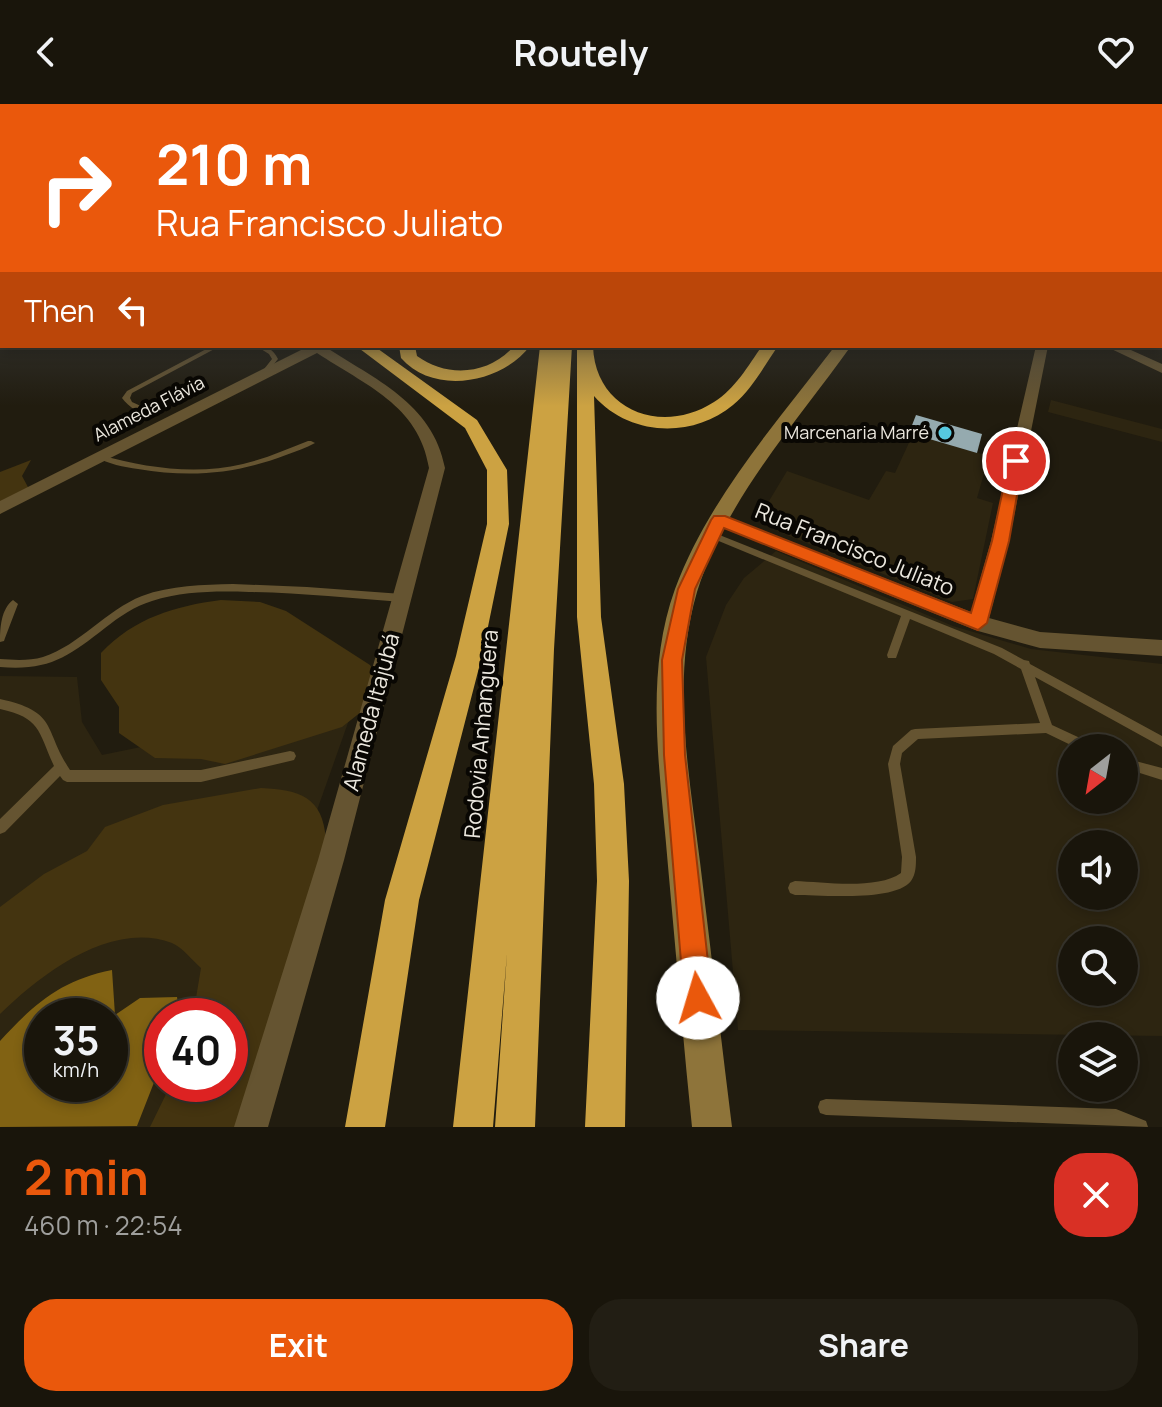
<!DOCTYPE html>
<html lang="en">
<head>
<meta charset="utf-8">
<style>
  body { margin:0; font-family:Manrope,sans-serif; background:#221e14; color:#f1f3f6; height:100vh; display:flex; flex-direction:column; font-size:30px; white-space:nowrap }
  * { box-sizing:border-box; margin:0 }
  p { font-size:26px; color:#9f9f9d }
  .icon { flex:none; width:44px; height:44px; fill:none; stroke:currentColor; stroke-width:2; stroke-linecap:round; stroke-linejoin:round }
  .map { position:relative; height:1023px; overflow:hidden }
  .sheet { display:flex; flex-direction:column; background:#19150b; flex:1 }
  .sheet>* { flex:none }
  .top-card { position:absolute; left:0px; top:0px; width:1162px; height:244px; box-shadow:0 4px 12px #0003,0 0 0 2px #37342c; background:#ea580c; color:#fff; overflow:hidden }
  .needle { width:52px; rotate:211deg }
  .controls { position:absolute; left:1058px; top:630px; display:grid; gap:16px }
  .controls a { display:grid; place-items:center; width:80px; height:80px; border-radius:50%; background:#19150b; box-shadow:0 4px 12px #0003,0 0 0 2px #37342c; font-size:40px }
  .speed { position:absolute; left:24px; top:894px; display:flex; gap:16px; font-size:40px; font-weight:700; text-align:center }
  .speed>* { display:grid; place-content:center; width:104px; height:104px; border-radius:50%; background:#19150b; box-shadow:0 4px 12px #0003,0 0 0 2px #37342c; line-height:1 }
  .speed small { font-size:20px; font-weight:400 }
  .speed .limit { border:12px solid #d22; background:#fff; color:#111 }
  .pin { position:absolute; display:grid; place-items:center; width:68px; height:68px; color:#fff; margin:-34px; border:4px solid #fff; border-radius:50%; box-shadow:0 2px 8px #0007 }
  .me { position:absolute; width:88px; margin:-44px; rotate:354deg; stroke-linejoin:round; filter:drop-shadow(0 0 6px #0008) }
  .turn { display:flex; align-items:center; gap:28px; height:168px; padding:0 24px; font-size:36px }
  .turn .icon { width:104px; height:104px; stroke-width:2.5 }
  .turn b { display:block; font-size:56px; line-height:68px }
  .then { display:flex; align-items:center; height:76px; padding:0 24px; background:#0003; gap:16px; font-size:30px }
  .round { display:grid; place-items:center; flex:none; width:84px; height:84px; border-radius:32px; background:#221e14 }
  .headline { display:flex; align-items:center; justify-content:space-between; height:136px; padding:0 24px }
  h1 { font-size:48px; font-weight:700; line-height:60px; color:#ea580c }
  .primary-button { display:flex; gap:16px; margin-top:auto; padding:16px 24px }
  .primary-button a { flex:1; height:92px; border-radius:32px; background:#ea580c; color:#fff; font-size:32px; font-weight:700; line-height:92px; text-align:center }
  .primary-button a+a { background:#221e14; color:#f1f3f6 }
  header { display:flex; justify-content:space-between; align-items:center; height:104px; padding:0 24px; background:#19150b; font-size:36px; font-weight:700 }
  .map>svg:first-child { display:block }
  .built { fill:#2d2511; fill-rule:evenodd }
  .green { fill:#443410 }
  .water { fill:#816213; fill-rule:evenodd }
  .building { fill:#95aaaf }
  .lines { fill:none; stroke-linecap:round; stroke-linejoin:round }
  .lane { fill:#655431; fill-rule:evenodd }
  .street { fill:#655431; fill-rule:evenodd }
  .secondary { fill:#8e743a; fill-rule:evenodd }
  .primary { fill:#ae8c3e; fill-rule:evenodd }
  .highway { fill:#cca242; fill-rule:evenodd }
  .route { fill:#ea580c; stroke:#983908; stroke-width:2 }
  .poi-dot { fill:#56c9e0; stroke:#090703; stroke-width:3 }
  .labels { text-anchor:middle; stroke-width:8; stroke-linejoin:round; paint-order:stroke }
  .far-street-label { font-size:18px; fill:#ece8df; stroke:#090703 }
  .far-poi-label { font-size:18px; fill:#ece8df; stroke:#090703; text-anchor:end }
  .street-label { font-size:22px; fill:#ece8df; stroke:#090703 }
</style>
</head>
<body>
<header><svg class="icon" aria-label="back" viewBox="0 0 24 24"><path d="M15 5l-7 7 7 7"/></svg>Routely<svg class="icon" aria-label="heart" viewBox="0 0 24 24"><path d="M12 20l-8-8c-3-5 5-10 8-4 3-6 11-1 8 4z"/></svg></header>
<div class="map">
<svg width="1162" height="1023" viewBox="0 0 1162 1023">
  <rect width="100%" height="100%" fill="#211c0f"/>
  <path class="built" d="M1051,296L1162,325V338L1048,308Z
    M913,330L989,352L977,394L993,399L973,495L952,498L777,427L766,411V402L787,367L869,396L886,367L895,369Z
    M776,447L953,522L1031,545L1162,560V932L738,926L706,553L726,501L744,474ZM1072,644H1124V696H1072ZM1072,740H1124V792H1072ZM1072,836H1124V888H1072Z
    M0,572L77,573L82,618L102,651L355,599L230,952V912H162V980H220L205,1023H0ZM42,912H110V980H42Z"/>
  <path class="green" d="M31,356L22,372L29,385L0,410V368Z
    M221,496L260,498L286,507L370,561L376,571L361,608L342,623L225,660L201,655L155,654L119,629V603L101,576V549C134,514 175,502 221,496Z
    M261,684C299,686 323,692 326,736L243,1023H150L171,980H230V912H193L201,864C192,856 182,843 172,839C111,816 41,870 0,910V803L44,770L87,747L105,723L163,701Z"/>
  <path class="water" d="M112,866L115,911L140,894L177,893L180,912H162V958L137,1022L0,1023V937C34,900 61,876 112,866ZM42,912H110V980H42Z"/>
  <path class="building" d="M916,311L982,330L977,349L909,329Z"/>
  <g class="lines">
    <path class="lane" d="M212,242H220L132,289L130,294L132,298L154,308V312C143,312 128,303 122,294L127,287Z
      M256,242C267,242 273,245 278,255L266,270L261,269L272,255L269,250Z
      M308,337H311L315,339C306,344 296,347 286,351C236,370 191,374 138,365C124,363 108,360 96,353L100,351C146,364 196,371 243,360C265,355 287,345 308,337Z
      M712,428L1002,544L1024,556L1029,557L1030,560L1162,632V643L1035,573L1052,621L1093,640L1095,644H1077L1046,629L918,635L902,649L900,660L916,753C916,761 916,770 911,777C895,798 820,791 795,791L790,789L788,784L790,779L795,777C824,778 877,786 901,769L902,753L888,660L893,642L911,626L915,625L1040,619L1021,565L994,550L910,515L896,554H888L887,551L901,512L709,433L708,431Z
      M233,480L307,483L402,490L407,494L402,498C351,494 300,489 249,488C217,487 184,487 152,497C135,502 119,513 105,524C68,553 49,567 0,563V555C14,556 29,557 43,553C80,541 106,506 142,492C171,481 203,481 233,480Z
      M13,496L18,500L5,534L4,537L0,538C0,524 1,505 13,496Z
      M0,595C59,608 43,625 70,666H201L290,647L294,648L296,652L294,656L290,657L201,678H67L63,676L60,672L5,728L0,730V715L54,662C38,627 41,614 0,605Z
      M1124,654L1162,664V676L1124,664Z
      M826,995L1116,1005L1146,1017L1148,1023L826,1011L820,1009L818,1003L820,997Z"/>
    <path class="street" d="M0,190H2V196H0Z
      M309,242H324C374,275 433,299 445,364L344,756L268,1023H234L318,756L429,364C419,301 365,281 317,249L0,410V397Z
      M1036,242H1048L1009,437L989,514L1040,528L1162,536V552L1040,544L978,527L713,420L710,416L719,410L725,412L971,508L991,437Z
      M1105,242H1122L1162,260V269Z"/>
    <path class="secondary" d="M835,242H851C796,319 726,395 697,488C671,575 689,670 700,758C711,847 721,935 732,1023H692C683,936 676,849 668,762C661,672 643,573 675,485C709,394 777,318 835,242Z"/>
    <path class="primary" d="M2,170V178L0,179V171Z"/>
    <path class="highway" d="M356,242H374L477,316L507,366L509,420L482,552L419,796L385,1023H345L385,796L456,552L487,420V366L465,324Z
      M399,242H415L417,252C447,274 489,271 514,242H530C502,279 434,292 401,254Z
      M540,242H556L552,292L556,242H572L554,545L535,1023H495L507,849L493,1023H453Z
      M577,242H593C595,306 661,332 714,298C735,285 748,262 762,242H778C764,262 752,285 733,301C692,335 629,332 594,292L601,513L624,680L629,777L625,1023H585L597,777L594,680L577,513Z"/>
  </g>
  <linearGradient id="sky" x2="0" y2="1"><stop stop-color="#120f08"/><stop offset="0.53" stop-color="#3d4042"/><stop offset="1" stop-color="#3d4042" stop-opacity="0"/></linearGradient>
  <rect width="1162" height="302" fill="url(#sky)"/>
  <path class="route" d="M1016,352L1023,357L1009,437L987,519L978,526L724,424L695,485L682,556L685,651L712,894L708,904L698,908L688,904L684,894L664,651L662,556L678,485L711,416L714,412H725L971,509L992,437L1009,357Z"/>
  <circle class="poi-dot" cx="945" cy="329" r="8"/>
  <g class="labels">
    <g class="far-street-label">
      <text transform="translate(149 305) rotate(-27)" y="6">Alameda Flávia</text>
    </g>
    <g class="far-poi-label">
      <text x="929" y="335">Marcenaria Marré</text>
    </g>
    <g class="street-label">
      <text transform="translate(855 445) rotate(22)" y="8">Rua Francisco Juliato</text>
      <text transform="translate(371 608) rotate(-75)" y="8">Alameda Itajubá</text>
      <text transform="translate(481 630) rotate(-85)" y="8">Rodovia Anhanguera</text>
    </g>
  </g>
</svg>
<div class="controls">
<a><svg class="needle" viewBox="-14 -14 28 28"><path d="M0-13l5 13h-10z" fill="#e53935"/><path d="M0 13l5-13h-10z" fill="#9f9f9d"/></svg></a>
<a><svg class="icon" aria-label="sound" viewBox="0 0 24 24"><path d="M4 9h4l5-4v14l-5-4H4zM17 9q2 3 0 6"/></svg></a>
<a><svg class="icon" aria-label="search" viewBox="0 0 24 24"><circle cx="10" cy="10" r="6"/><path d="M15 15l6 6"/></svg></a>
<a><svg class="icon" aria-label="layers" viewBox="0 0 24 24"><path d="M12 4l9 5-9 5-9-5zM3 14l9 5 9-5"/></svg></a>
</div>
<div class="speed"><div>35<small>km/h</small></div><div class="limit">40</div></div>
<div class="pin" style="left:1016px;top:357px;background:#d93025"><svg class="icon" aria-label="arrive" viewBox="0 0 24 24"><path d="M6 21V4h12l-3 4 3 4H6"/></svg></div>
<svg class="me" style="left:698px;top:894px" viewBox="-20 -20 40 40"><circle r="19" fill="#fff"/><path d="M0-13L10 11 0 6-10 11z" fill="#ea580c"/></svg>
<div class="top-card">
<div class="turn"><svg class="icon" aria-label="right" viewBox="0 0 24 24"><path d="M7 20v-9h11M14 6l5 5-5 5"/></svg><div><b>210 m</b>Rua Francisco Juliato</div></div>
<div class="then">Then<svg class="icon" aria-label="left" viewBox="0 0 24 24"><path d="M17 20v-9H6M10 6l-5 5 5 5"/></svg></div>
</div>
</div>
<section class="sheet">
<div class="headline"><div><h1>2 min</h1><p>460 m · 22:54</p></div><a class="round" style="background:#d93025;color:#fff"><svg class="icon" aria-label="close" viewBox="0 0 24 24"><path d="M6 6l12 12M18 6L6 18"/></svg></a></div>
<div class="primary-button"><a>Exit</a><a>Share</a></div>
</section>
</body>
</html>
